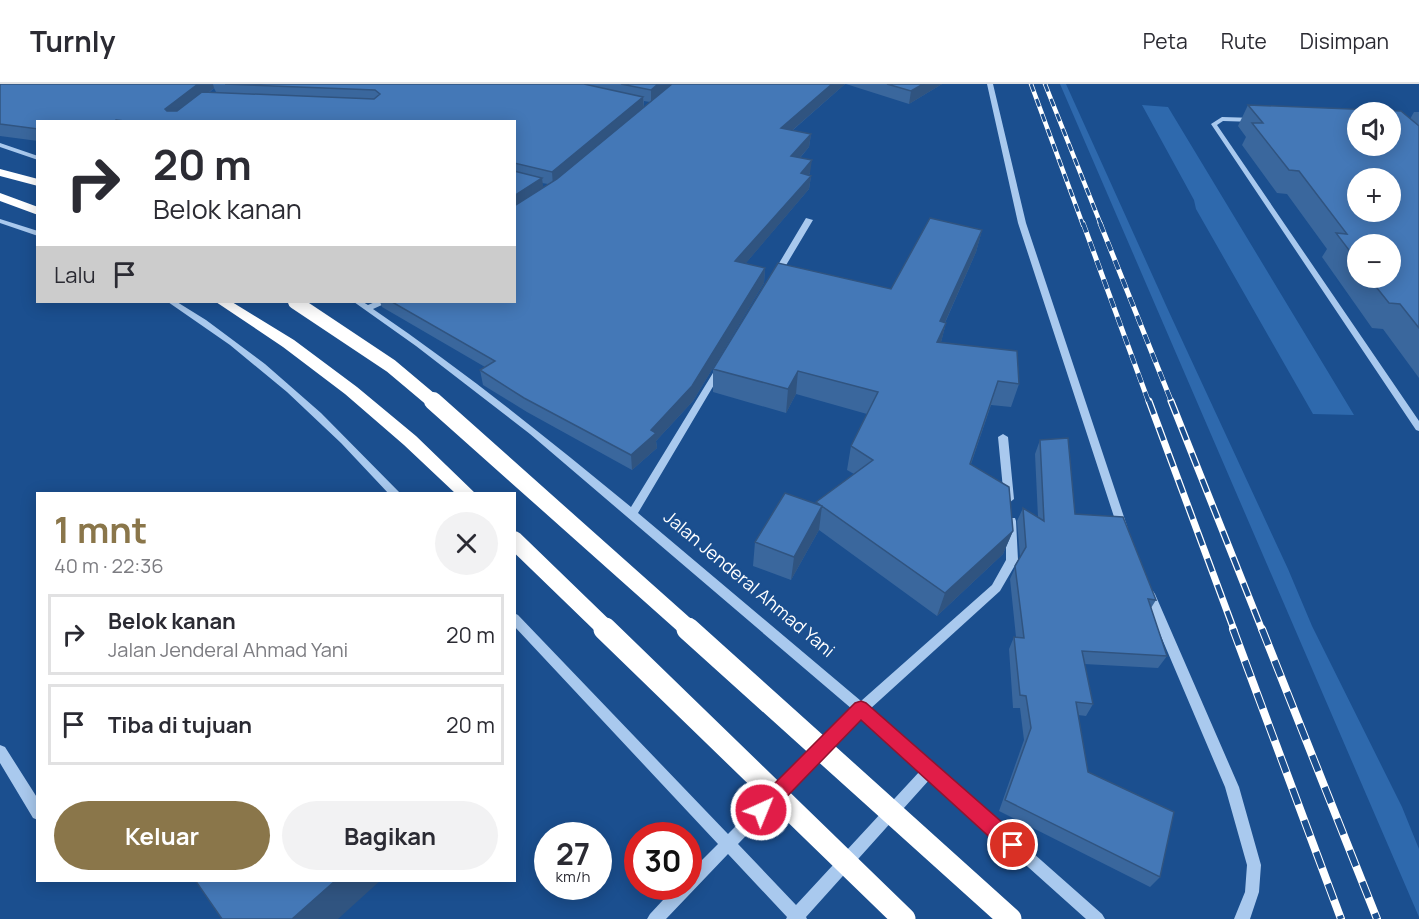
<!DOCTYPE html>
<html lang="id">
<head>
<meta charset="utf-8">
<style>
  body { margin:0; font-family:Manrope,sans-serif; background:#f2f2f3; color:#2b2b33; height:100vh; display:flex; flex-direction:column; font-size:22px; white-space:nowrap }
  * { box-sizing:border-box; margin:0 }
  p { font-size:20px; color:#7c7c81 }
  .icon { flex:none; width:33px; height:33px; fill:none; stroke:currentColor; stroke-width:2; stroke-linecap:round; stroke-linejoin:round }
  .map { position:relative; flex:1; overflow:hidden }
  .panel { position:absolute; left:36px; top:408px; width:480px; height:390px; display:flex; flex-direction:column; background:#fff; border-radius:0px; box-shadow:0 3px 15px #0003 }
  .panel>* { flex:none }
  .top-card { position:absolute; left:36px; top:36px; width:480px; height:183px; border-radius:0px; box-shadow:0 3px 15px #0003; background:#fff; color:#2b2b33; overflow:hidden }
  .buttons { position:absolute; left:1347px; top:18px; display:grid; gap:12px }
  .buttons a { display:grid; place-items:center; width:54px; height:54px; border-radius:50%; background:#fff; box-shadow:0 3px 15px #0003; font-size:30px }
  .speed { position:absolute; left:534px; top:738px; display:flex; gap:12px; font-size:30px; font-weight:700; text-align:center }
  .speed>* { display:grid; place-content:center; width:78px; height:78px; border-radius:50%; background:#fff; box-shadow:0 3px 15px #0003; line-height:1 }
  .speed small { font-size:15px; font-weight:400 }
  .speed .limit { border:9px solid #d22; background:#fff; color:#111 }
  .pin { position:absolute; display:grid; place-items:center; width:51px; height:51px; color:#fff; margin:-26px; border:3px solid #fff; border-radius:50%; box-shadow:0 2px 6px #0007 }
  .me { position:absolute; width:66px; margin:-33px; rotate:44deg; stroke-linejoin:round; filter:drop-shadow(0 0 4px #0008) }
  .turn { display:flex; align-items:center; gap:21px; height:126px; padding:0 18px; font-size:27px }
  .turn .icon { width:78px; height:78px; stroke-width:2.5 }
  .turn b { display:block; font-size:42px; line-height:51px }
  .then { display:flex; align-items:center; height:57px; padding:0 18px; background:#0003; gap:12px; font-size:22px }
  .round { display:grid; place-items:center; flex:none; width:63px; height:63px; border-radius:32px; background:#f2f2f3 }
  .headline { display:flex; align-items:center; justify-content:space-between; height:102px; padding:0 18px }
  h1 { font-size:36px; font-weight:700; line-height:45px; color:#8a764a }
  .button { display:flex; gap:12px; margin-top:auto; padding:12px 18px }
  .button a { flex:1; height:69px; border-radius:36px; background:#8a764a; color:#fff; font-size:24px; font-weight:700; line-height:69px; text-align:center }
  .button a+a { background:#f2f2f3; color:#2b2b33 }
  ul { padding:0; list-style:none }
  li { display:flex; align-items:center; gap:18px; height:81px; margin:0 12px 9px; padding:0 6px; border:3px solid #e1e1e2; border-radius:0px }
  li div { flex:1 }
  li b { display:block; font-size:22px }
  li em { font-style:normal }
  header { display:flex; align-items:center; gap:36px; box-sizing:border-box; height:84px; padding:0 30px; background:#fff; border-bottom:2px solid #e1e1e2 }
  header strong { font-size:28px }
  nav { display:flex; gap:33px; margin-inline-start:auto; font-size:21px }
  .map>svg:first-child { display:block }
  .green { fill:#2e69ad }
  .lines { fill:none; stroke-linecap:round; stroke-linejoin:round }
  .minor { fill:#a9c9ee; fill-rule:evenodd }
  .highway { fill:#fff; fill-rule:evenodd }
  .rail-far3-casing { stroke:#fff; stroke-width:4.5 }
  .rail-far2-casing { stroke:#fff; stroke-width:5 }
  .rail-far1-casing { stroke:#fff; stroke-width:7 }
  .rail-casing { stroke:#fff; stroke-width:8 }
  .rail-far3 { stroke:#1b4f8f; stroke-width:3; stroke-dasharray:8; stroke-linecap:butt }
  .rail-far2 { stroke:#1b4f8f; stroke-width:4; stroke-dasharray:10; stroke-linecap:butt }
  .rail-far1 { stroke:#1b4f8f; stroke-width:4.5; stroke-dasharray:14; stroke-linecap:butt }
  .rail { stroke:#1b4f8f; stroke-width:6; stroke-dasharray:17; stroke-linecap:butt }
  .highway-bridge-far2 { stroke:#fff; stroke-width:14 }
  .highway-bridge-far1 { stroke:#fff; stroke-width:18 }
  .highway-bridge { stroke:#fff; stroke-width:23 }
  .wall { fill:#3a679d; fill-rule:evenodd }
  .shaded-wall { fill:#305480 }
  .building { fill:#4478b7; stroke:#305480; stroke-width:1.5; fill-rule:evenodd }
  .route { fill:#e11d48; stroke:#92132f; stroke-width:1.5 }
  .labels { text-anchor:middle; stroke-width:4.5; stroke-linejoin:round; paint-order:stroke }
  .street-label { font-size:18px; fill:#fff; stroke:#1b4f8f }
</style>
</head>
<body>
<header>
<strong>Turnly</strong>
<nav><a>Peta</a><a>Rute</a><a>Disimpan</a></nav>
</header>
<div class="map">
<svg width="1419" height="835" viewBox="0 0 1419 835">
  <rect width="100%" height="100%" fill="#1b4f8f"/>
  <path class="green" d="M1060,0H1066L1169,228L1288,485L1312,542L1402,723L1419,765V833Z
    M1142,21L1168,23L1354,331L1313,330L1196,125L1194,116Z"/>
  <g class="lines">
    <path class="minor" d="M987,0H993L1026,139L1128,445L1127,448H1119L1118,445L1018,139Z
      M1222,33L1255,34L1258,36L1255,38L1223,37L1217,41L1419,337V347L1416,346L1211,40Z
      M0,59L38,72V76L0,63Z
      M806,134L813,136L779,193H773L772,191Z
      M0,135L38,147V152L0,139Z
      M168,218H177L206,236L265,280L321,329L401,410H389L341,359L287,308L230,261Z
      M354,218H363L368,221L375,218H385L384,220L373,225C463,286 547,354 631,423L716,284L720,281L723,282L724,284L638,429L861,617L992,501L1006,476V437L1007,434H1015L1016,437L1018,476L1000,507L870,625L1102,830L1105,835H1086L930,695L806,833L807,835H786L787,833L728,770L666,835H647L650,830L676,802H688V790L718,760L514,542V529L518,531L728,750L852,625L530,350L416,262ZM861,633L920,687L796,821L738,760Z
      M1003,350L1008,353L1014,415L1009,419L1004,415L998,353Z
      M1149,505L1153,507L1155,510L1239,703L1261,781L1259,808L1250,835H1234L1245,808L1247,781L1225,703L1143,510L1145,507Z
      M0,661L5,663L38,715V736L33,734L0,679Z"/>
    <path class="highway" d="M0,85L38,95V102L0,92Z
      M0,109L38,123V131L0,117Z
      M216,218H232L294,256L357,303L416,352L476,410H456L404,361L345,310L283,263Z"/>
    <g class="rail-far3-casing">
      <path id="rail-far3" d="M1031,0L1083,141
        M1045,0L1101,141"/>
    </g>
    <g class="rail-far2-casing">
      <path id="rail-far2" d="M1083,139L1149,319
        M1100,139L1172,319"/>
    </g>
    <g class="rail-far1-casing">
      <path id="rail-far1" d="M1149,317L1234,546
        M1171,317L1262,546"/>
    </g>
    <g class="rail-casing">
      <path id="rail" d="M1233,545L1341,835
        M1262,545L1377,835"/>
    </g>
    <use href="#rail-far3" class="rail-far3"/>
    <use href="#rail-far2" class="rail-far2"/>
    <use href="#rail-far1" class="rail-far1"/>
    <use href="#rail" class="rail"/>
    <path class="highway-bridge-far2" d="M295,218L391,282L435,319"/>
    <path class="highway-bridge-far1" d="M433,317L690,546
      M514,456L607,546"/>
    <path class="highway-bridge" d="M605,545L904,835
      M688,545L1010,835"/>
  </g>
  <path class="wall" d="M0,0H845L793,46L811,50L809,63L800,74L810,89L809,91L811,92L809,105L745,180L765,184L764,199L693,317L656,357L657,364L632,386L527,328L483,301L480,286L485,283L382,223L380,218H514V38H38V57L0,52ZM214,4L216,8H210ZM644,17L650,18L644,23ZM542,99L548,100L543,104Z
    M846,0H942L909,20Z
    M1248,21L1410,35L1414,28H1419V294L1383,245L1372,244L1322,173L1327,165L1287,110L1277,109L1242,61L1246,53L1238,42ZM1358,160L1390,194H1358Z
    M982,146L976,168L945,239H946L941,258L1019,300L1011,323L991,321L971,380L1013,447L1003,470L937,532L819,446L791,496L753,482L755,458L816,420V418L854,390L847,386L851,362L867,330L796,310L786,329L713,308V285L891,205Z
    M1040,356L1075,430L1156,516L1151,524L1167,572L1158,584L1084,580L1093,620L1086,632L1078,631L1088,688L1160,793L1150,803L999,727L1024,656L1020,624H1013L1009,565L1014,553H1016L1010,495L1020,473L1017,437L1023,424L1038,433L1035,370Z"/>
  <path class="shaded-wall" d="M198,0H213L214,4L171,38L165,25Z
    M658,0H674L651,19V6Z
    M832,0H845L780,57L781,44Z
    M923,0H942L909,20L911,7Z
    M643,13L644,25L553,102L552,88Z
    M811,50L809,63L790,85L791,72Z
    M812,76L810,89L799,103L801,89Z
    M811,92L809,105L735,192V177Z
    M542,94L544,108L514,127V112Z
    M982,146L976,168L935,261L940,237Z
    M765,184L764,199L693,317L656,357L657,364L632,386L631,371Z
    M946,239L940,262L937,258Z
    M798,287L796,310L786,329L788,305Z
    M822,422L819,446L791,496L794,473Z
    M1013,447L1003,470L937,532L945,509Z
    M336,796H381L338,835H292Z"/>
  <path class="building" d="M0,0H198L165,25L167,27H177L202,8L374,15L380,10L375,6L225,0H584L643,13L552,88L514,79V38H134L116,36L114,38H38V45L0,40Z
    M621,0H658L651,6Z
    M672,0H832L781,44L811,50L791,72L812,76L801,89L811,92L735,177L765,184L692,302L651,346L656,349L631,371L524,314L480,286L495,277L392,218H514V122L557,95Z
    M887,0H923L911,7Z
    M1248,21L1401,27L1419,42V244L1400,220L1389,219L1369,194H1390V160H1358V178L1336,149L1347,150L1299,87L1289,86L1252,39H1263ZM1358,28H1390V62H1358ZM1358,94H1390V128H1358Z
    M514,87L542,94L514,112Z
    M930,134L982,146L940,237L946,239L937,258L1017,267L1019,300L998,297L970,380L1009,403L1013,447L945,509L816,418L873,376L851,362L878,308L798,287L788,305L713,285L778,179L891,205Z
    M1068,354L1075,430L1123,433L1156,516L1148,515L1167,572L1082,567L1093,620L1076,618L1088,688L1174,728L1160,793L1005,716L1031,644L1026,612L1020,611L1014,553L1024,554L1015,482L1026,463L1023,424L1044,437L1040,356Z
    M785,409L822,422L794,473L755,458Z
    M195,796H336L292,835H222Z"/>
  <path class="route" d="M861,617L866,619L1020,754L1022,761L1020,768L1013,770L1006,768L861,636L767,733L761,735L754,733L752,726L754,720L855,619Z"/>
  <g class="labels">
    <g class="street-label">
      <text transform="translate(749 500) rotate(40)" y="6">Jalan Jenderal Ahmad Yani</text>
    </g>
  </g>
</svg>
<div class="buttons">
<a><svg class="icon" aria-label="sound" viewBox="0 0 24 24"><path d="M4 9h4l5-4v14l-5-4H4zM17 9q2 3 0 6"/></svg></a>
<a>+</a>
<a>−</a>
</div>
<div class="speed"><div>27<small>km/h</small></div><div class="limit">30</div></div>
<div class="pin" style="left:1013px;top:761px;background:#d93025"><svg class="icon" aria-label="arrive" viewBox="0 0 24 24"><path d="M6 21V4h12l-3 4 3 4H6"/></svg></div>
<svg class="me" style="left:761px;top:726px" viewBox="-20 -20 40 40"><circle r="17" fill="#e11d48" stroke="#fff" stroke-width="3"/><path d="M0-11L8 9 0 5-8 9z" fill="#fff"/></svg>
<div class="top-card">
<div class="turn"><svg class="icon" aria-label="right" viewBox="0 0 24 24"><path d="M7 20v-9h11M14 6l5 5-5 5"/></svg><div><b>20 m</b>Belok kanan</div></div>
<div class="then">Lalu<svg class="icon" aria-label="arrive" viewBox="0 0 24 24"><path d="M6 21V4h12l-3 4 3 4H6"/></svg></div>
</div>
<section class="panel">
<div class="headline"><div><h1>1 mnt</h1><p>40 m · 22:36</p></div><a class="round"><svg class="icon" aria-label="close" viewBox="0 0 24 24"><path d="M6 6l12 12M18 6L6 18"/></svg></a></div>
<ul>
<li><svg class="icon" aria-label="right" viewBox="0 0 24 24"><path d="M7 20v-9h11M14 6l5 5-5 5"/></svg><div><b>Belok kanan</b><p>Jalan Jenderal Ahmad Yani</p></div><em>20 m</em></li>
<li><svg class="icon" aria-label="arrive" viewBox="0 0 24 24"><path d="M6 21V4h12l-3 4 3 4H6"/></svg><div><b>Tiba di tujuan</b></div><em>20 m</em></li>
</ul>
<div class="button"><a>Keluar</a><a>Bagikan</a></div>
</section>
</div>
</body>
</html>
